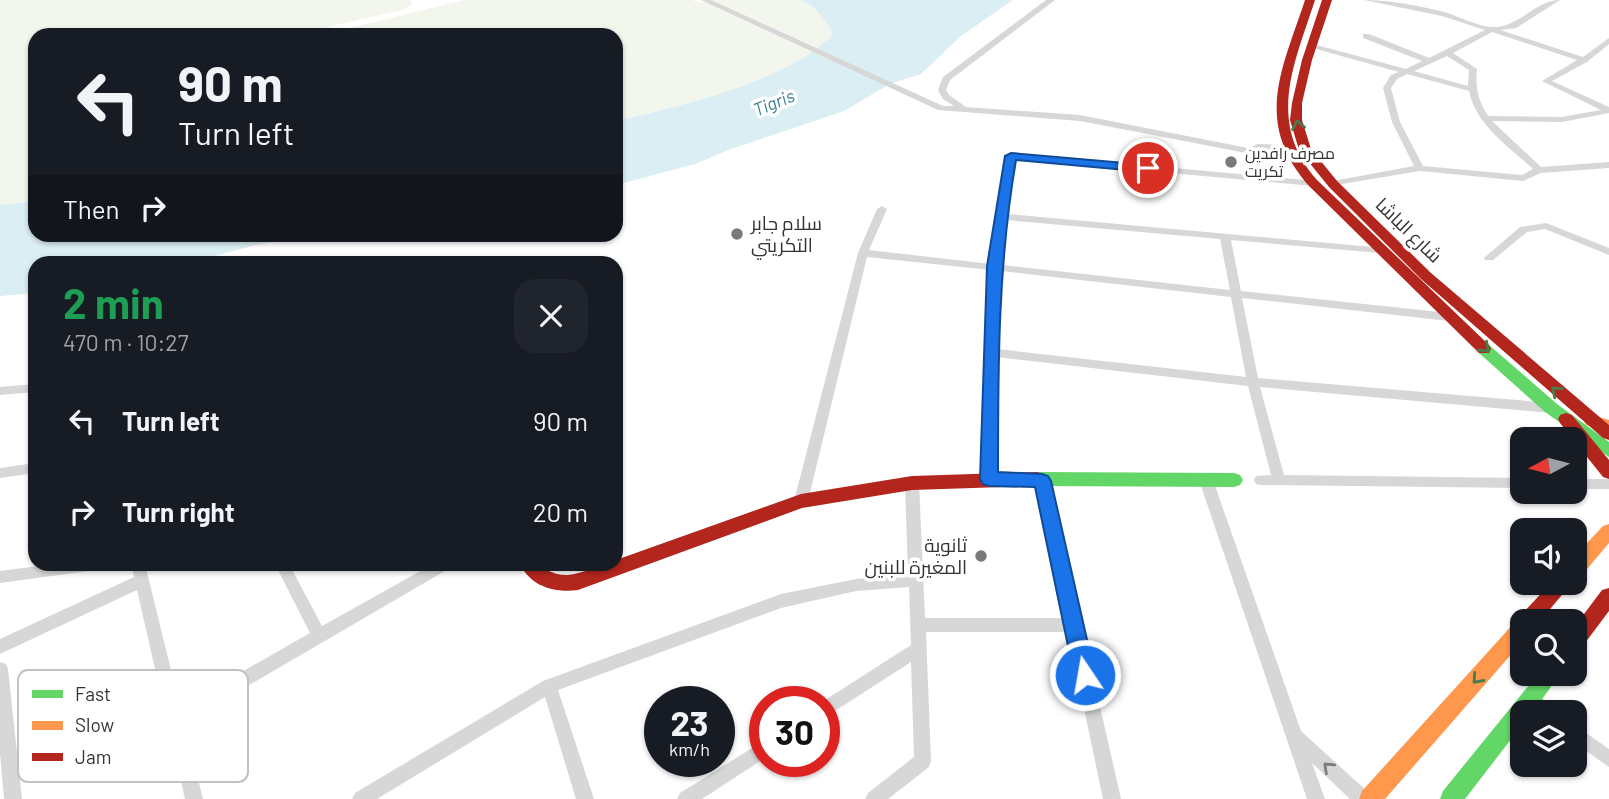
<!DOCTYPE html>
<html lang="en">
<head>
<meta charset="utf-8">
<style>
  body { margin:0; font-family:Barlow,Cairo,sans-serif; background:#20242c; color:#f1f3f6; height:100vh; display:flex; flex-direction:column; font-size:26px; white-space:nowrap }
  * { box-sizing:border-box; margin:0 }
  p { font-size:23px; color:#9ea1a6 }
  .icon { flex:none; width:38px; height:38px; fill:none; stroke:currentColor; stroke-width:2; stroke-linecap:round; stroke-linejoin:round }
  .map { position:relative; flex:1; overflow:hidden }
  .panel { position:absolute; left:28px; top:256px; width:595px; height:315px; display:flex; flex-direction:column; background:#171b24; border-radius:21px; box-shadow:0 2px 5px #0004 }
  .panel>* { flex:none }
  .guide { position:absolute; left:28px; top:28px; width:595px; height:214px; border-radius:21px; box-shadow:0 2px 5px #0004; background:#171b24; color:#f1f3f6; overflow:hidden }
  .needle { width:46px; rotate:263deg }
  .tools { position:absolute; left:1510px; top:427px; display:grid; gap:14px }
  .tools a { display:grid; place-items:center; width:77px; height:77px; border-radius:14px; background:#171b24; box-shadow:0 2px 5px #0004; font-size:35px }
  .speed { position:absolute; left:644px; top:686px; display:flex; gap:14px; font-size:35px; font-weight:700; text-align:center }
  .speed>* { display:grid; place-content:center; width:91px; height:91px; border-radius:50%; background:#171b24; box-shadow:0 2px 5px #0004; line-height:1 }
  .speed small { font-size:18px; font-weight:400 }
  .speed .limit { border:10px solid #d22; background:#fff; color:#111 }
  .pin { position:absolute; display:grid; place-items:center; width:60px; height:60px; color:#fff; margin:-30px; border:4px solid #fff; border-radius:50%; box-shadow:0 2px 7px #0007 }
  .me { position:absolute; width:77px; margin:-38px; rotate:348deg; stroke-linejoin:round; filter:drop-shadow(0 0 5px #0008) }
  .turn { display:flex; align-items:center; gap:24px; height:147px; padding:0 35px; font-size:32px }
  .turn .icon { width:91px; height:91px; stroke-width:2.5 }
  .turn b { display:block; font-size:49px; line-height:60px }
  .then { display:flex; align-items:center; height:66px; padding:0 35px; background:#0003; gap:14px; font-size:26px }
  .round { display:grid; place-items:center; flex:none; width:74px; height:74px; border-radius:21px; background:#20242c }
  .headline { display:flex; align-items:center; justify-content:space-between; height:119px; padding:0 35px }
  h1 { font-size:42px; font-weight:700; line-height:52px; color:#1e9e55 }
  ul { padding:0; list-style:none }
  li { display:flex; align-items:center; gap:21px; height:91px; padding:0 35px }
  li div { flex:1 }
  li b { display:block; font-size:26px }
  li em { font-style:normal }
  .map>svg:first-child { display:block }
  .green { fill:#f2f6ed }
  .water { fill:#dbeef4 }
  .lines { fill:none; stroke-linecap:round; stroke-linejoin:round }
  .street { fill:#d7d7d7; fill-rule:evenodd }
  .fast { fill:#63d668; fill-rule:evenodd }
  .slow { fill:#ff974d; fill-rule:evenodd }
  .jam { fill:#b3261e; fill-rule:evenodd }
  .oneway { stroke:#497c4b }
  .oneway2 { stroke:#7d7d7d }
  .route { fill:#1a73e8; stroke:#114b97; stroke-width:2 }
  .poi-dot { fill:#7a7a7a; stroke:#fff; stroke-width:2.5 }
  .labels { text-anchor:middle; stroke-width:7; stroke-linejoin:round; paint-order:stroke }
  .far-poi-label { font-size:16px; fill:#333; stroke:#fff; text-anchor:start }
  .far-water-label { font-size:18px; font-style:italic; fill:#377d95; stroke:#fff }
  .poi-label { font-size:19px; fill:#333; stroke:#fff; text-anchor:start }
  .street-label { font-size:19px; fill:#333; stroke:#fff }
  .key { fill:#fff; stroke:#c2c2c2; stroke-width:2 }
  .key-label { font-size:19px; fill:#333 }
</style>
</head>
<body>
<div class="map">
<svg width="1609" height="799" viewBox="0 0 1609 799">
  <rect width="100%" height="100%" fill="#fff"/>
  <path class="green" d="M0,0H410L412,2L411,6L402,10L293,35H35V201L0,205Z
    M464,0H691L703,3L713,0H801L822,15L833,34C791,81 677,107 616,121V35H321Z"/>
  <path class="water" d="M801,0H1013L961,36L921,74L890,84L844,111L728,150L695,164L616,185V121C677,107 790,81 833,34C826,19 816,8 801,0Z
    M35,201V234L314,235L256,245L192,262H35V293L0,296V205Z"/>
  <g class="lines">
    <path class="street" d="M701,0H711L943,106H954L943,99L938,90L943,77L1046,0H1055L950,80L946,90L949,95L966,107L1080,115L1243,147L1259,152L1293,155L1298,158L1293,161L1258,158L1241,152L1080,121L938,110Z
      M1364,0C1391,0 1419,6 1444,12C1459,16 1476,26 1491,27C1518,29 1535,0 1560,0L1516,28L1500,30L1583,57L1609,38V44L1587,62L1552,81L1609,107V113L1562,122L1492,121L1541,167L1609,162V168L1541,173L1523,181L1420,171L1330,186V182L1333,181L1414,166L1392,122L1383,88L1391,75L1399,72L1309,47V43L1406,69L1422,61L1363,38V34H1369L1429,58L1485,30L1442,16ZM1492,32L1577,60L1542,81L1601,110L1562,117L1488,116C1478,100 1475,87 1477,69L1453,53ZM1447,56L1469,70L1468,86L1414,71ZM1407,74L1469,91C1476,125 1508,146 1533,169L1522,175L1423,166L1400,122L1391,88L1397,79Z
      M1257,144L1288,145L1293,148L1288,151L1254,149L1252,147Z
      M1011,153L1316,181L1318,183L1313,186L1015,159L1007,214L1384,248L1385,250L1380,253L1231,240L1241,291L1449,313L1455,317L1449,321L1242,298L1258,378L1551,403L1557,408L1551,413L1260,387L1284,475L1522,478V488L1261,485L1256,484L1254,480L1256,476L1271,475L1248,386L997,357L996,479L994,483L989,484L984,483L982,479L985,352L991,270L867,257L808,501L806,505L801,506L796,505L794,501L858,253L877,209L882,206L887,209L869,250L991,264L997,218L995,216L997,214L1006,156ZM1006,220L1220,239L1230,290L1002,265ZM1001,271L1231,297L1246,377L997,349Z
      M1546,223L1609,248V255L1545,229L1527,232L1493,260H1485L1484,258L1520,227Z
      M35,384V392L0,395V387Z
      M35,463V473L0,478V468Z
      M1206,475L1211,476L1213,480L1301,731L1369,793L1372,799H1350L1312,763L1325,799H1307L1199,480L1201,476Z
      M1042,476L1047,477L1049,481L1121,799H1103L1068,632H926L931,761L929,767L888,799H865L868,793L914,757L911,662L824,718V702H822L911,645L909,587L856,591L781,608L558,690L594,799H576L545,697L377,799H352L355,793L543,681L781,594L856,579L908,574L905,483L907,479L912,478L917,479L919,483L925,618H1065L1035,481L1037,477Z
      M1575,479H1609V489H1575Z
      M54,564H103L101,568L96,570L0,583V571Z
      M131,564H145L180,707L310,633L275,564H289L322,626L433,564H452L450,568L184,723L203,799H185L168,726L165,720L166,717L137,590L0,654V639L134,577Z
      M0,662L6,664L8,669L22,799H4L0,753Z
      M1531,691L1555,706L1557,712C1543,712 1529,714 1523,699L1525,694Z
      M1575,725L1609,749V767L1575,743Z
      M765,740V758L702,799H677L680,793Z"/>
    <path class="fast" d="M1484,344L1489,345L1557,404L1609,442V457L1545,412L1479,353L1477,349L1479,345Z
      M1037,472L1234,473L1240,475L1243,480L1240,485L1234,487L1037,486L1031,484L1028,479L1031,474Z
      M1538,674H1560L1533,712H1522V725L1465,799H1440L1443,791Z"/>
    <path class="slow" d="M1592,415L1609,420V432L1586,425L1584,421L1586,417Z
      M1609,524V543L1582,575L1575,577V556L1603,526Z
      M1522,619L1528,621H1522V642L1385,799H1359L1362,791L1515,622Z"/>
    <path class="jam" d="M1305,0H1315C1294,65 1266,122 1317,180L1489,345L1491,349L1489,353H1479L1309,186C1253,122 1282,70 1305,0Z
      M1322,0H1332L1312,60L1302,103V120L1311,149L1337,181L1431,273L1609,425V440L1603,438L1421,279L1329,187L1299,150L1290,120L1292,103L1302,60Z
      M1566,413L1572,415L1609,460V479L1603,477L1560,423L1558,419L1560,415Z
      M1037,472L1043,474L1046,479L1043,484L1037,486L912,490L802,508L578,590C555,593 531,587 520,564C545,562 545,575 567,575C584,574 599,564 616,564V560L801,494L912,476Z
      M1551,583H1572L1540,621H1522L1521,627L1518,621L1521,615Z
      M1609,588V611L1582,647L1575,650V626L1602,590Z"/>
  </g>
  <defs><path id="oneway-chevron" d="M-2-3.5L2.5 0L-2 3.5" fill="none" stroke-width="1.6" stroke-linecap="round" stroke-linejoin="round" transform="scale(1.75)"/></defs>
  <g class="oneway">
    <use href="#oneway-chevron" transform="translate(1298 125) rotate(-100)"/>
    <use href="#oneway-chevron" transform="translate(1485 348) rotate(42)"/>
    <use href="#oneway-chevron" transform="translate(1556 391) rotate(-140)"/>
    <use href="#oneway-chevron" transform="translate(1477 679) rotate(132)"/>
  </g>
  <use class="oneway2" href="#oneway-chevron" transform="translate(1328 767) rotate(-137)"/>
  <path class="route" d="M1011,153L1148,165L1154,168L1148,172L1016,160C998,264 998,367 998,472L1042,474L1048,476L1051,481L1095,675L1092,682L1085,684L1077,682L1074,675L1035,487L989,486L983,484L980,479L987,266L1005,156Z"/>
  <g class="poi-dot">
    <circle cx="1231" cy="162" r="7"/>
    <circle cx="737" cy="234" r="7"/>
    <circle cx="981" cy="556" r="7"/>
  </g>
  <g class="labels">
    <g class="far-poi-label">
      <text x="1245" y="159">مصرف رافدين<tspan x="1245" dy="18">تكريت</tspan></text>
    </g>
    <g class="far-water-label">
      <text transform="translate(774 103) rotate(-22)" y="6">Tigris</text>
    </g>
    <g class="poi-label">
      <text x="751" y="230">سلام جابر<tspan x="751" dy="22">التكريتي</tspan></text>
      <text x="967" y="552" text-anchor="end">ثانوية<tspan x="967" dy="22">المغيرة للبنين</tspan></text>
    </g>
    <g class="street-label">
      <text transform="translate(1409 230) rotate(44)" y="7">شارع الباشا</text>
    </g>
  </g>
  <rect x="18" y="670" width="230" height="112" rx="10" class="key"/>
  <rect x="32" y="690" width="31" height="8" fill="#63d668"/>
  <rect x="32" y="721" width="31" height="9" fill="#ff974d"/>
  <rect x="32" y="753" width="31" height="8" fill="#b3261e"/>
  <g class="key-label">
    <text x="75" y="701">Fast</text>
    <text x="75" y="732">Slow</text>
    <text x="75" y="764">Jam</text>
  </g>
</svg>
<div class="tools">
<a><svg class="needle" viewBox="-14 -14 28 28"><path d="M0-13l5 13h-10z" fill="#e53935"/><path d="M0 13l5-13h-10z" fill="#9ea1a6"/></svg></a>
<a><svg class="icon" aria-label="sound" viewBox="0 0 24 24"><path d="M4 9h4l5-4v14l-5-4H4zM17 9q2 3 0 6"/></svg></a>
<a><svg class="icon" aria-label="search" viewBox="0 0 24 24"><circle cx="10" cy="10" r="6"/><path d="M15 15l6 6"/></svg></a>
<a><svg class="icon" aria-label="layers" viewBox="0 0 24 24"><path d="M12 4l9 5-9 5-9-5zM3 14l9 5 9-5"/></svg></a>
</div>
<div class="speed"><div>23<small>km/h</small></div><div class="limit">30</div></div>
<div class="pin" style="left:1148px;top:168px;background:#d93025"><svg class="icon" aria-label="arrive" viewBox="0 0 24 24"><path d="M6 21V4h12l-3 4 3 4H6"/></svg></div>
<svg class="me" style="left:1085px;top:675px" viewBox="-20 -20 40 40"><circle r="17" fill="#1a73e8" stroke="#fff" stroke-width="3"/><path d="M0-11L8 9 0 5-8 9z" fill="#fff"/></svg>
<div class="guide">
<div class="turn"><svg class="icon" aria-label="left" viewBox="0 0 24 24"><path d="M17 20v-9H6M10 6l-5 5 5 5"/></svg><div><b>90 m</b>Turn left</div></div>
<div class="then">Then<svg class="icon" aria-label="right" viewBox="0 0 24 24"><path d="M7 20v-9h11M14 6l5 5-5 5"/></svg></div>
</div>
<section class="panel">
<div class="headline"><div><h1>2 min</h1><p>470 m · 10:27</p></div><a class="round"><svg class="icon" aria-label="close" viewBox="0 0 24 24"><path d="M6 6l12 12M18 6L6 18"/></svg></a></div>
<ul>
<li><svg class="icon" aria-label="left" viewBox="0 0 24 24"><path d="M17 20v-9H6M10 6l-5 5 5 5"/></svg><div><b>Turn left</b></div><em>90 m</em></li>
<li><svg class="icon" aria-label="right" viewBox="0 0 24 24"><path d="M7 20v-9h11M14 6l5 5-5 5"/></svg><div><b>Turn right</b></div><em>20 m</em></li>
</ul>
</section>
</div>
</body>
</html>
